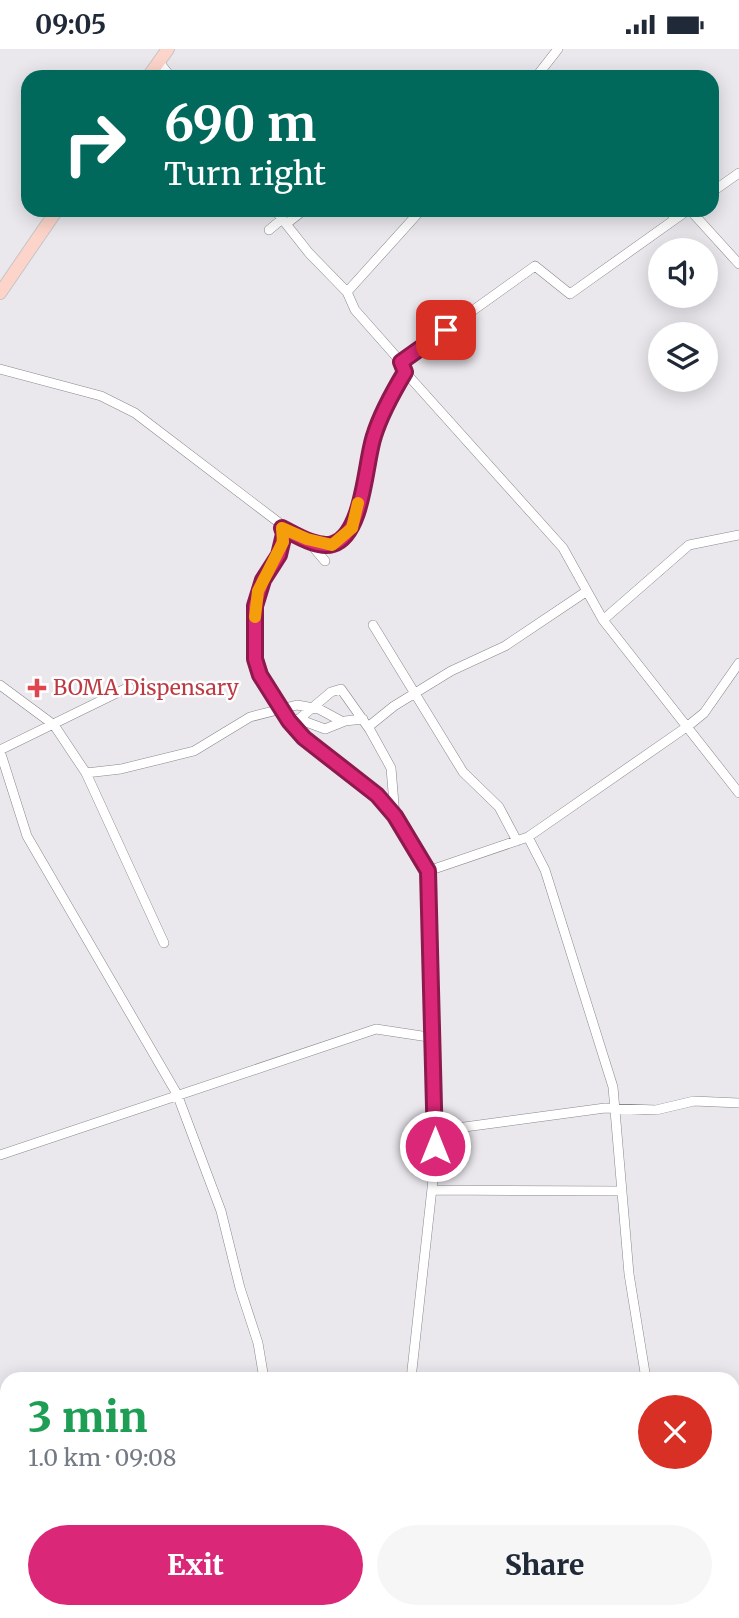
<!DOCTYPE html>
<html lang="en">
<head>
<meta charset="utf-8">
<style>
  body { margin:0; font-family:Merriweather,serif; background:#f6f6f7; color:#1f2937; height:100vh; display:flex; flex-direction:column; font-size:26px; white-space:nowrap }
  * { box-sizing:border-box; margin:0 }
  p { font-size:23px; color:#747a83 }
  .icon { flex:none; width:38px; height:38px; fill:none; stroke:currentColor; stroke-width:2; stroke-linecap:round; stroke-linejoin:round }
  .map { position:relative; flex:1; overflow:hidden }
  .drawer { position:absolute; left:0px; top:1323px; width:740px; height:247px; display:flex; flex-direction:column; background:#fff; border-radius:21px 21px 0 0; box-shadow:0 4px 18px #0003 }
  .drawer>* { flex:none }
  .top-card { position:absolute; left:21px; top:21px; width:698px; height:147px; border-radius:21px; box-shadow:0 4px 18px #0003; background:#00695c; color:#fff; overflow:hidden }
  .tools { position:absolute; left:648px; top:189px; display:grid; gap:14px }
  .tools a { display:grid; place-items:center; width:70px; height:70px; border-radius:50%; background:#fff; box-shadow:0 4px 18px #0003; font-size:35px }
  .pin { position:absolute; display:grid; place-items:center; width:60px; height:60px; color:#fff; margin:-30px; border-radius:14px; box-shadow:0 4px 10px #0006 }
  .me { position:absolute; width:77px; margin:-38px; rotate:0deg; stroke-linejoin:round; filter:drop-shadow(0 0 5px #0008) }
  .turn { display:flex; align-items:center; gap:24px; height:147px; padding:0 28px; font-size:32px }
  .turn .icon { width:91px; height:91px; stroke-width:2.5 }
  .turn b { display:block; font-size:49px; line-height:60px }
  .round { display:grid; place-items:center; flex:none; width:74px; height:74px; border-radius:37px; background:#f6f6f7 }
  .head { display:flex; align-items:center; justify-content:space-between; height:119px; padding:0 28px }
  h1 { font-size:42px; font-weight:800; line-height:52px; color:#1e9e55 }
  .primary-button { display:flex; gap:14px; margin-top:auto; padding:14px 28px }
  .primary-button a { flex:1; height:80px; border-radius:42px; background:#db2777; color:#fff; font-size:28px; font-weight:800; line-height:80px; text-align:center }
  .primary-button a+a { background:#f6f6f7; color:#1f2937 }
  .status { display:flex; justify-content:space-between; align-items:center; height:49px; padding:0 35px; background:#fff; direction:ltr }
  .status svg { height:19px; fill:currentColor }
  .map>svg:first-child { display:block }
  .lines { fill:none; stroke-linecap:round; stroke-linejoin:round }
  .minor-casing { stroke:#89878b; stroke-width:10 }
  .major-casing { stroke:#c5c5c6; stroke-width:14 }
  .minor { stroke:#fff; stroke-width:9 }
  .major { stroke:#fdd4c9; stroke-width:12 }
  .route-casing { stroke:#8e194d; stroke-width:18 }
  .route { stroke:#db2777; stroke-width:12 }
  .slow { stroke:#f59e0b; stroke-width:12 }
  .health-dot { fill:#e0444e; stroke:#fff; stroke-width:2.5 }
  .labels { text-anchor:middle; stroke-width:5; stroke-linejoin:round; paint-order:stroke }
  .health-label { font-size:21px; fill:#be3a42; stroke:#fff; text-anchor:start }
</style>
</head>
<body>
<div class="status"><b>09:05</b><svg viewBox="0 0 49 12"><path d="M0 12V9h3v3zM5 12V6h3v6zM10 12V3h3v9zM15 12V0h3v12zM26 1h20v11H26zM47 4h2v5h-2z"/></svg></div>
<div class="map">
<svg width="739" height="1569" viewBox="0 0 739 1569">
  <rect width="100%" height="100%" fill="#eae8ed"/>
  <g class="lines">
    <g class="minor-casing">
      <path id="minor" d="M159,13L171,28
        M536,28L558,0
        M712,143L739,124
        M275,161L309,204L347,243L355,261L401,313L405,323L563,499L603,571L739,744
        M669,161L675,170
        M690,161L739,215
        M286,175L304,161
        M269,181L282,170
        M347,243L421,161
        M401,313L535,217L570,245L688,161
        M0,320L101,347L135,364L282,476L284,485L279,506L258,542L255,557V610L260,626L289,672L304,689L377,746L395,767L428,822L435,1112L411,1330
        M283,479L301,488L332,496C368,477 363,422 373,387C380,365 393,343 405,323
        M308,492L325,512
        M603,571L689,496L739,486
        M373,576L463,723L499,758L517,792
        M0,636L54,676L86,724L121,720L194,702L250,668L297,656L319,660L343,673
        M298,670L325,680L345,672L363,670
        M292,676L331,643L341,640L370,681L391,719L395,767
        M368,678L394,657L451,622L505,597L587,542
        M0,701L129,638
        M0,702L27,787L177,1045L221,1162L240,1239L258,1294L264,1330
        M86,724L164,894
        M528,788L545,821L613,1038L629,1225L646,1330
        M428,822L528,788L688,677L704,664L739,614
        M435,1082L605,1059L656,1061L694,1052L739,1054
        M0,1106L376,980L435,989
        M432,1141L620,1142
        M733,1359L739,1356
        M733,1539L739,1537
        M277,1563V1569
        M691,1563L693,1569
        M388,1569V1563
        M566,1569L604,1563"/>
    </g>
    <g class="major-casing">
      <path id="major" d="M148,28L168,0
        M0,244L57,161"/>
    </g>
    <use href="#minor" class="minor"/>
    <use href="#major" class="major"/>
  </g>
  <g class="lines">
    <g class="route-casing">
      <path id="route" d="M435,1097L428,822L395,767L377,746L304,689L289,672L260,626L255,610V557L263,531L279,506L284,485L282,479C296,486 318,500 333,495C364,485 365,413 374,387C381,364 393,343 405,323L401,313L446,281"/>
    </g>
    <use href="#route" class="route"/>
    <path class="slow" d="M255,568L258,542L283,493L282,479L307,490L332,496L352,479L358,454"/>
  </g>
  <path class="health-dot" d="M33.5 628.5h7v7h7v7h-7v7h-7v-7h-7v-7h7z"/>
  <g class="labels">
    <g class="health-label">
      <text x="53" y="646">BOMA Dispensary</text>
    </g>
  </g>
</svg>
<div class="tools">
<a><svg class="icon" aria-label="sound" viewBox="0 0 24 24"><path d="M4 9h4l5-4v14l-5-4H4zM17 9q2 3 0 6"/></svg></a>
<a><svg class="icon" aria-label="layers" viewBox="0 0 24 24"><path d="M12 4l9 5-9 5-9-5zM3 14l9 5 9-5"/></svg></a>
</div>
<div class="pin" style="left:446px;top:281px;background:#d93025"><svg class="icon" aria-label="arrive" viewBox="0 0 24 24"><path d="M6 21V4h12l-3 4 3 4H6"/></svg></div>
<svg class="me" style="left:435px;top:1097px" viewBox="-20 -20 40 40"><circle r="17" fill="#db2777" stroke="#fff" stroke-width="3"/><path d="M0-11L8 9 0 5-8 9z" fill="#fff"/></svg>
<div class="top-card">
<div class="turn"><svg class="icon" aria-label="right" viewBox="0 0 24 24"><path d="M7 20v-9h11M14 6l5 5-5 5"/></svg><div><b>690 m</b>Turn right</div></div>
</div>
<section class="drawer">
<div class="head"><div><h1>3 min</h1><p>1.0 km · 09:08</p></div><a class="round" style="background:#d93025;color:#fff"><svg class="icon" aria-label="close" viewBox="0 0 24 24"><path d="M6 6l12 12M18 6L6 18"/></svg></a></div>
<div class="primary-button"><a>Exit</a><a>Share</a></div>
</section>
</div>
</body>
</html>
